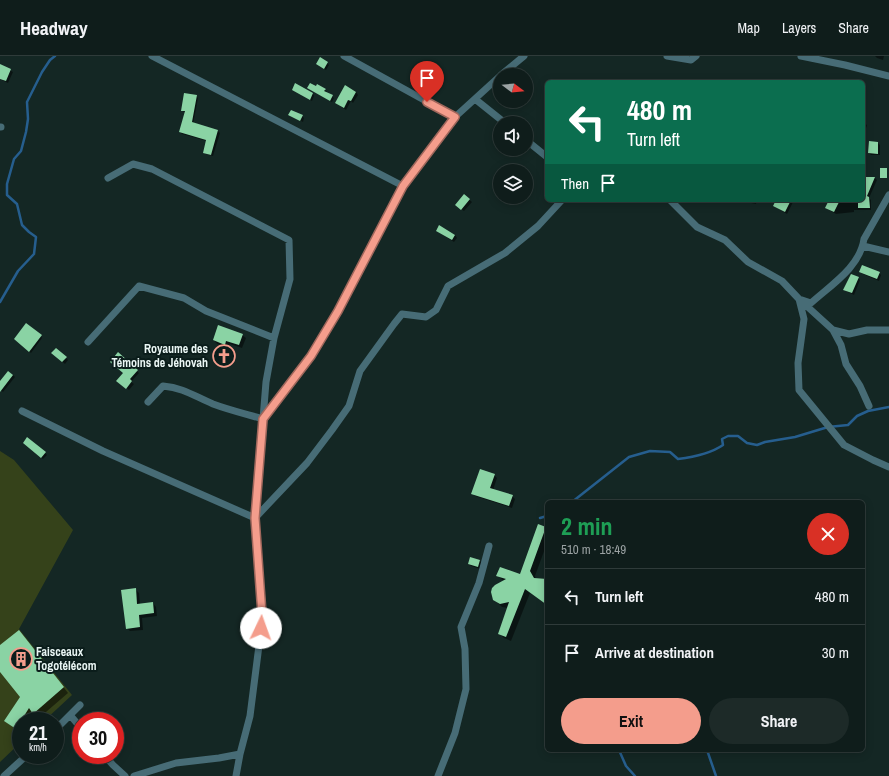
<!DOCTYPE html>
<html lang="en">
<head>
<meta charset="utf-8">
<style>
  body { margin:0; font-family:"Archivo Narrow",sans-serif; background:#1d2a28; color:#f1f3f6; height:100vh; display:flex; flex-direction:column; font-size:15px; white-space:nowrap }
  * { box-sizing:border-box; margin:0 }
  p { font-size:13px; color:#9ba2a3 }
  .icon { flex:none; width:22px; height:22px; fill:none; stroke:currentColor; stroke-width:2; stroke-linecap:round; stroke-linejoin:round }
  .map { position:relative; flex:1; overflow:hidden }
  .details { position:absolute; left:545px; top:444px; width:320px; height:252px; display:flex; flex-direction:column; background:#0f1d1b; border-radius:6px; box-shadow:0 2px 10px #0003,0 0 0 1px #2f3b3a }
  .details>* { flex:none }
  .hud { position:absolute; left:545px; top:24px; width:320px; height:122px; border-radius:6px; box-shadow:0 2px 10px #0003,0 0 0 1px #2f3b3a; background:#0b6e4f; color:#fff; overflow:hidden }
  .needle { width:26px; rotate:106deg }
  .controls { position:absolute; left:493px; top:12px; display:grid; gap:8px }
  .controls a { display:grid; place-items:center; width:40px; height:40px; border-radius:50%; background:#0f1d1b; box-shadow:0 2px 10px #0003,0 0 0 1px #2f3b3a; font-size:20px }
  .speed { position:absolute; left:12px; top:656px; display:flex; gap:8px; font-size:20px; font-weight:700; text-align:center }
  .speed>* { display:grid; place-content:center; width:52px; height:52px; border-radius:50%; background:#0f1d1b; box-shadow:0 2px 10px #0003,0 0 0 1px #2f3b3a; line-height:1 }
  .speed small { font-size:10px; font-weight:400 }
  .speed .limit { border:6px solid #d22; background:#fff; color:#111 }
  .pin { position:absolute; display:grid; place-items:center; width:34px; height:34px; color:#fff; margin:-41px -17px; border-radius:50% 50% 50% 0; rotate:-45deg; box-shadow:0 0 4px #0007 }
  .pin .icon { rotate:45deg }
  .me { position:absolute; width:44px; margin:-22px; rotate:3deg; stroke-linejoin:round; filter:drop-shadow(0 0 3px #0008) }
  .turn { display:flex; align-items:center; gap:14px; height:84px; padding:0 16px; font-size:18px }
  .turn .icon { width:52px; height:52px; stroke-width:2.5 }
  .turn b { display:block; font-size:28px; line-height:34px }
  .then { display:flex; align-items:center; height:38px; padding:0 16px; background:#0003; gap:8px; font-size:15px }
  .round { display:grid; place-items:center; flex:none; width:42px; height:42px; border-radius:21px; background:#1d2a28 }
  .summary { display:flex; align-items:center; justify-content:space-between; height:68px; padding:0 16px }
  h1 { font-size:24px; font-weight:700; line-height:30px; color:#1e9e55 }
  .primary-button { display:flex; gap:8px; margin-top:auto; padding:8px 16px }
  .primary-button a { flex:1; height:46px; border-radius:24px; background:#f49d8c; color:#111; font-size:16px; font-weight:700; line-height:46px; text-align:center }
  .primary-button a+a { background:#1d2a28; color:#f1f3f6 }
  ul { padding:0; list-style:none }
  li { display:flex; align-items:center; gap:12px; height:56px; padding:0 16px; border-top:1px solid #2f3b3a }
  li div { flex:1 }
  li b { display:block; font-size:15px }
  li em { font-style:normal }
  header { display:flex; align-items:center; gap:24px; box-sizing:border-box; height:56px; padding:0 20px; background:#0f1d1b; border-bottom:1px solid #2f3b3a }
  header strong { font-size:19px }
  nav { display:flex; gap:22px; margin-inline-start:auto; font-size:14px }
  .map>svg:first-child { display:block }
  .green { fill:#35421a }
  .shadow { fill:#0007 }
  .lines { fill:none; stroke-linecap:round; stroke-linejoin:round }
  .stream { stroke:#265e8e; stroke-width:2.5 }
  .building { fill:#8ad3a4 }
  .street { stroke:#476c76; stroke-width:7 }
  .route-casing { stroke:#9f665b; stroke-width:10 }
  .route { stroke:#f49d8c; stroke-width:7 }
  .labels { text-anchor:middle; stroke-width:4; stroke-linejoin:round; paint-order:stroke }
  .poi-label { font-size:12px; font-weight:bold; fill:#eaf6f4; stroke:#0b1d1b; text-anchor:end }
</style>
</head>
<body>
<header>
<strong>Headway</strong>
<nav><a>Map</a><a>Layers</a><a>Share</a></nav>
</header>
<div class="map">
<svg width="889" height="720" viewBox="0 0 889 720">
  <rect width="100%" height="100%" fill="#142724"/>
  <path class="green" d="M0,395L14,404L73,474L19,573L72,639L44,665H21V686L0,706Z"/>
  <path class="shadow" d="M875,0H884L883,4L877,2Z
    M327,7L329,9L326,14L319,10Z
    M0,9L13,16L8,27L0,23Z
    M308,32L325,34L327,36L326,37L334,42L332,46Z
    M295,35L313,38L314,40L312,45Z
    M356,36L358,39L353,47L351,45L346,54L336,47Z
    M196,40L198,42L193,68L218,75L220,77L213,100L206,98L204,96L207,85L182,78L180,76L185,57L182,54Z
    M290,59L302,60L304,62L303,66Z
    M863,67L867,69L865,75L863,74Z
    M870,86L878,87L880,89V99H871L869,97Z
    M863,122H875L877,124L869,142L871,144V154H854V156L836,158L826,152L830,144H863Z
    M464,139L472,146L464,155L456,149Z
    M744,144H757L756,148L746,146Z
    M777,144H794L787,158L774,150Z
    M437,175L455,179L457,182L454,186Z
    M860,216L879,217L881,219L879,225L863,218Z
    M858,222L860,224L854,239L844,234Z
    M242,279L246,282L242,292L230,288L228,291L217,288L214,284Z
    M41,280L42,282L31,297L15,283Z
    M118,298L139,317L131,326L134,328L129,334L120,327L124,317Z
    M55,299L66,302L68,304L65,308Z
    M13,319L15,321L3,336L0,333V327Z
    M26,389L45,397L47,399L43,403Z
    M494,419L497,422L493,434L512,440L515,443L512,452L475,440L472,437Z
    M539,470L547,474V487L535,520L536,523L547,524V549L530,537L511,585L504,582L499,577L508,552L502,551L497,546L504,525L497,519H521Z
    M480,505L482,507L480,513L471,510L469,508Z
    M135,533L139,537L140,549L153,547L156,551L157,560L142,562L143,574L130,575L127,572Z
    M23,580L68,637L39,662L34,657L28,665H21V677L5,665L21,641L0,614V590Z"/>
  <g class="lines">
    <path class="stream" d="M0,246L18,215L34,198L36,181L29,176L22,169L17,148L7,139V128L14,103L21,95L26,76L28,63L27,46L42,16L50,4L55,0
      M572,446L629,401L650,395L670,396L678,403C694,401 710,398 723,389L722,383L728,380H738L747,387L757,389L765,386L795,381L828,371L848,369L857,360L868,355L889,351
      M540,462L547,460
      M619,694L626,710L635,720
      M707,694L716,720"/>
  </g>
  <path class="building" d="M320,1L328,6L324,13L316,8Z
    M0,8L11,13L6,25L0,23Z
    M295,27L313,37L310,44L292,34Z
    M310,27L316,30L317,28L326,33L324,35L333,39L330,45L307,32Z
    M345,29L356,36L351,45L348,44L344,52L335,47Z
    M184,37L197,39L192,66L218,74L211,99L203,97L206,84L179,76L185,55H181Z
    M291,54L303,59L300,65L288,59Z
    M869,85L878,86V98L868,97Z
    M880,112H887V122H880Z
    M863,121H875L867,140L869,141L870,152H858V146L863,145Z
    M464,138L470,143L461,154L455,149Z
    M776,144H791L785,156L773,150Z
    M829,144H840L834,156L825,152Z
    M439,169L455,179L452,184L436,175Z
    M862,209L880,216L877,223L859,216Z
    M851,218L859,221L852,237L843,234Z
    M26,267L42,279L29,296L14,283Z
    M218,269L243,278L239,289L226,285L225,289L213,284Z
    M56,292L67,301L62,306L51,297Z
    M118,296L138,314L130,323L132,325L126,333L116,325L123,317L110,306Z
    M8,315L13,319L0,336V325Z
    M27,381L46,396L41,402L23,387Z
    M480,413L495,418L490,432L513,439L509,450L471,438Z
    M538,468L546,471L530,515L534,522L547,523V549L525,533L506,581L498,578L509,546L500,548L493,544L491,536L492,532L495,529L506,523L496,520L500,511L520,518Z
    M470,501L480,504L478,511L468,508Z
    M136,532L137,548L153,546L154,557L139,559L140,571L126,573L121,534Z
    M19,574L64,631L33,658L29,652L16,673L4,665L20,641L0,616V589Z"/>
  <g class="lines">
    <path class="street" d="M152,0L403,130
      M344,0L455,61
      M667,0L691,4L696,0
      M801,0L845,9L889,20
      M501,19L524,0
      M475,43L505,67
      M0,71H1
      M526,84L547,101
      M108,122L133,108L152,113L289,184L290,223L274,282L266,326L263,363C246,358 229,354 213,348C194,340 184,332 163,330L148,346
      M670,144L697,171L725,184L748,206L782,225L799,243L804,263L798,307L799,334L844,389L873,404L889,411
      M863,190L889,196
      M833,274L849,278L867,274H889
      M88,286L139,230L184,242L206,255L274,282
      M869,350L860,330L846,308L841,289L833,274L799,243L811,247C831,229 860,211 864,183L889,139
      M22,355L103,395L255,462L307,407L332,374L349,350L360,315L394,268L402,258L426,261L436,254L448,230L505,197L538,170L562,144
      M70,659L81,672
      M55,674L80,649
      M104,699L113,709L125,720
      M4,720L27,699
      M134,720L176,707L219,702L240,698
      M236,720L240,698L250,660L263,558L255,462L263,363L311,300L338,255L403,130L455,61L500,20
      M438,720L455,677L466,633L465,593L461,571L479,527L489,490"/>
  </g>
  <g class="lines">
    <g class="route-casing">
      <path id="route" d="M261,572L262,558L255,462L263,363L311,300L338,255L403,130L455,61L427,46"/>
    </g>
    <use href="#route" class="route"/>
  </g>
  <defs>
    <g id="church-ring" transform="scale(1.15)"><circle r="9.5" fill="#0b1d1b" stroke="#f49d8c" stroke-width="1.5"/><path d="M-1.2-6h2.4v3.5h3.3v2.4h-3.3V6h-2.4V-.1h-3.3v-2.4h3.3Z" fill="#f49d8c"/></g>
    <g id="building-ring" transform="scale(1.15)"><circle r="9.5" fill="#0b1d1b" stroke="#f49d8c" stroke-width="1.5"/><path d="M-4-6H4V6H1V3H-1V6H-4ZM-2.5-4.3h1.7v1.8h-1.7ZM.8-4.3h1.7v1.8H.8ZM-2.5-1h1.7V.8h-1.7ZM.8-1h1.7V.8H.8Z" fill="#f49d8c"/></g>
  </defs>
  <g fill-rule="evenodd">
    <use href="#church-ring" x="224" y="300"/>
    <use href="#building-ring" x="21" y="603"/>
  </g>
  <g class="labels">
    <g class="poi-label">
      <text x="208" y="297">Royaume des<tspan x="208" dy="14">Témoins de Jéhovah</tspan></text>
      <text x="36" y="600" text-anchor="start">Faisceaux<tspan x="36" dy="14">Togotélécom</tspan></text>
    </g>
  </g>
</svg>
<div class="controls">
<a><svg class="needle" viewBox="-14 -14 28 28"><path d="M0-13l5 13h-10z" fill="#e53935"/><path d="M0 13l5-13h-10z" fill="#9ba2a3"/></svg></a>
<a><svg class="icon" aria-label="sound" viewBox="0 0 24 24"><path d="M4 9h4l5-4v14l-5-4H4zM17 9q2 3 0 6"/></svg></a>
<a><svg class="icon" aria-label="layers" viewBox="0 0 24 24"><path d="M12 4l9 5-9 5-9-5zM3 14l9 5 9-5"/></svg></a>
</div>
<div class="speed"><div>21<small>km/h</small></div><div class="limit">30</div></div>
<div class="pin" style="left:427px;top:46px;background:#d93025"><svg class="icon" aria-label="arrive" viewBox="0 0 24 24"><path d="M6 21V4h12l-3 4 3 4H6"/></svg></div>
<svg class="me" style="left:261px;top:572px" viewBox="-20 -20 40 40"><circle r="19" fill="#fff"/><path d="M0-13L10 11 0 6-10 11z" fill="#f49d8c"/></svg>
<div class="hud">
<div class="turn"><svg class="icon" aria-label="left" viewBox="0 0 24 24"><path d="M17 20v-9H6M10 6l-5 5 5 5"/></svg><div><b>480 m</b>Turn left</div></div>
<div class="then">Then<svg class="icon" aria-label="arrive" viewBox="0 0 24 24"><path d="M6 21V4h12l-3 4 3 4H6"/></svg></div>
</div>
<section class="details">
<div class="summary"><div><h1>2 min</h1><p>510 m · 18:49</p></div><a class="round" style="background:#d93025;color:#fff"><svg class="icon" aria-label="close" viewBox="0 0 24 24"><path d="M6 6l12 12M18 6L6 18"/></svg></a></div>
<ul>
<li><svg class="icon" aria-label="left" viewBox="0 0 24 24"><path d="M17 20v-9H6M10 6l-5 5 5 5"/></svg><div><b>Turn left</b></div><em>480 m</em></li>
<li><svg class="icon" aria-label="arrive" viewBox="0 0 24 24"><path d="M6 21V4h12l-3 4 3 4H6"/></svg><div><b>Arrive at destination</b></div><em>30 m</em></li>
</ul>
<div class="primary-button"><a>Exit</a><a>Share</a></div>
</section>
</div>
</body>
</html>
